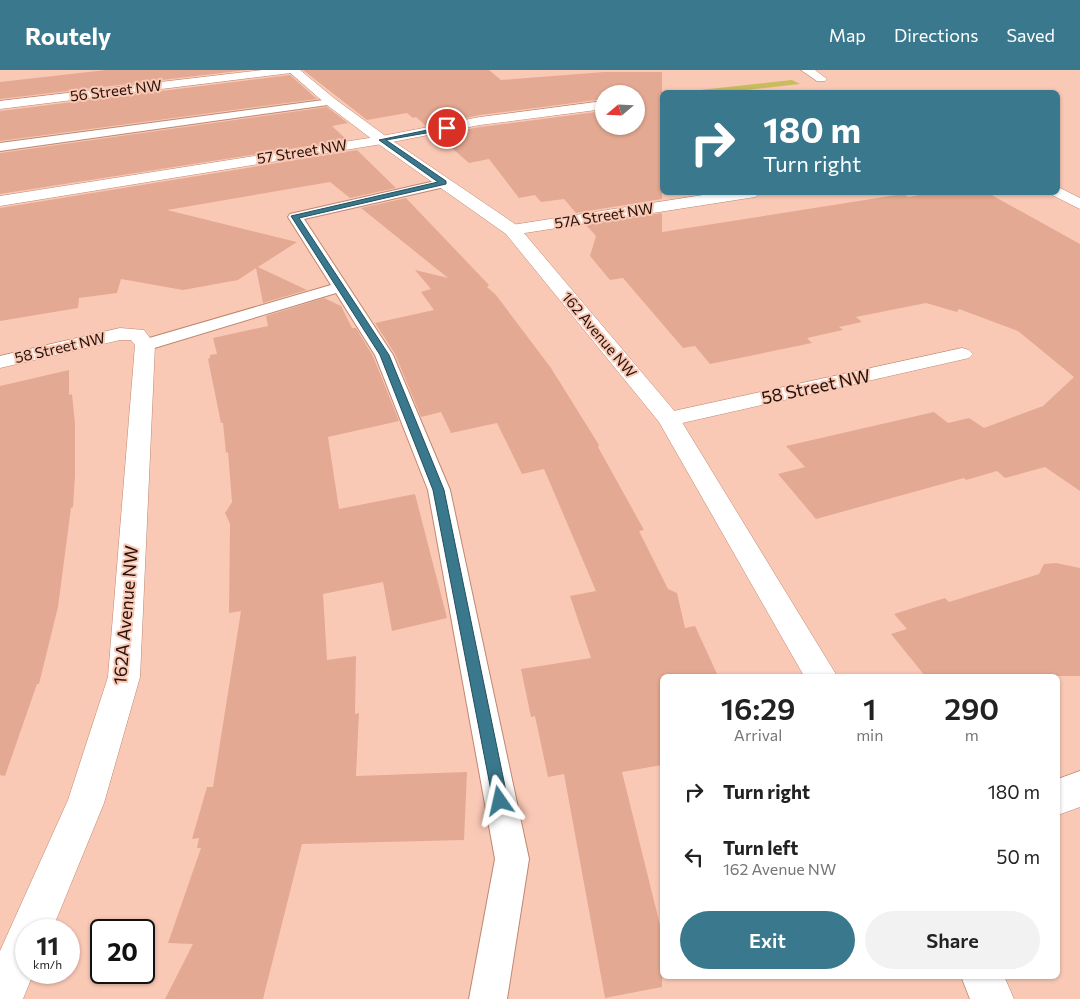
<!DOCTYPE html>
<html lang="en">
<head>
<meta charset="utf-8">
<style>
  body { margin:0; font-family:Commissioner,sans-serif; background:#f2f2f2; color:#222; height:100vh; display:flex; flex-direction:column; font-size:19px; white-space:nowrap }
  * { box-sizing:border-box; margin:0 }
  p { font-size:16px; color:#767676 }
  .icon { flex:none; width:28px; height:28px; fill:none; stroke:currentColor; stroke-width:2; stroke-linecap:round; stroke-linejoin:round }
  .map { position:relative; flex:1; overflow:hidden }
  .sheet { position:absolute; left:660px; top:604px; width:400px; height:305px; display:flex; flex-direction:column; background:#fff; border-radius:8px; box-shadow:0 1px 4px #0004 }
  .sheet>* { flex:none }
  .guide { position:absolute; left:660px; top:20px; width:400px; height:105px; border-radius:8px; box-shadow:0 1px 4px #0004; background:#39788d; color:#fff; overflow:hidden }
  .needle { width:32px; rotate:251deg }
  .controls { position:absolute; left:595px; top:15px; display:grid; gap:10px }
  .controls a { display:grid; place-items:center; width:50px; height:50px; border-radius:50%; background:#fff; box-shadow:0 1px 4px #0004; font-size:25px }
  .speed { position:absolute; left:15px; top:849px; display:flex; gap:10px; font-size:25px; font-weight:700; text-align:center }
  .speed>* { display:grid; place-content:center; width:65px; height:65px; border-radius:50%; background:#fff; box-shadow:0 1px 4px #0004; line-height:1 }
  .speed small { font-size:12px; font-weight:400 }
  .speed .limit { border:2px solid #111; border-radius:8px; background:#fff; color:#111 }
  .pin { position:absolute; display:grid; place-items:center; width:42px; height:42px; color:#fff; margin:-21px; border:2px solid #fff; border-radius:50%; box-shadow:0 1px 5px #0007 }
  .me { position:absolute; width:55px; margin:-28px; rotate:349deg; stroke-linejoin:round; filter:drop-shadow(0 0 4px #0008) }
  .turn { display:flex; align-items:center; gap:18px; height:105px; padding:0 20px; font-size:22px }
  .turn .icon { width:65px; height:65px; stroke-width:2.5 }
  .turn b { display:block; font-size:35px; line-height:42px }
  .eta { display:flex; justify-content:space-evenly; align-items:center; height:85px; text-align:center }
  .eta b { font-size:30px; font-weight:600; line-height:35px }
  .primary-button { display:flex; gap:10px; margin-top:auto; padding:10px 20px }
  .primary-button a { flex:1; height:58px; border-radius:30px; background:#39788d; color:#fff; font-size:20px; font-weight:600; line-height:58px; text-align:center }
  .primary-button a+a { background:#f2f2f2; color:#222 }
  ul { padding:0; list-style:none }
  li { display:flex; align-items:center; gap:15px; height:65px; padding:0 20px }
  li div { flex:1 }
  li b { display:block; font-size:19px }
  li em { font-style:normal }
  header { display:flex; align-items:center; gap:30px; box-sizing:border-box; height:70px; padding:0 25px; background:#39788d; color:#fff }
  header strong { font-size:24px }
  nav { display:flex; gap:28px; margin-inline-start:auto; font-size:18px }
  .map>svg:first-child { display:block }
  .green { fill:#c8bc5f }
  .building { fill:#e4a992 }
  .lines { fill:none; stroke-linecap:round; stroke-linejoin:round }
  .lane-casing { stroke:#bf8771; stroke-width:2 }
  .street-casing { stroke:#bf8771; stroke-width:1 }
  .secondary-casing { stroke:#bf8771; stroke-width:1 }
  .lane { fill:#fff; fill-rule:evenodd }
  .street { fill:#fff; fill-rule:evenodd }
  .secondary { fill:#fff; fill-rule:evenodd }
  .route { fill:#39788d; stroke:#254e5c }
  .labels { text-anchor:middle; stroke-width:4; stroke-linejoin:round; paint-order:stroke }
  .far-street-label { font-size:15px; fill:#261109; stroke:#fac9b6 }
  .street-label { font-size:18px; fill:#261109; stroke:#fac9b6 }
</style>
</head>
<body>
<header>
<strong>Routely</strong>
<nav><a>Map</a><a>Directions</a><a>Saved</a></nav>
</header>
<div class="map">
<svg width="1080" height="929" viewBox="0 0 1080 929">
  <rect width="100%" height="100%" fill="#fac9b6"/>
  <path class="green" d="M792,10L800,14L730,22H682Z"/>
  <path class="building" d="M106,0H247L0,29V12Z
    M303,0H489L501,10L604,2H662V129L576,143L564,129L541,132L535,125L519,128L489,89L469,93L437,65L480,57L604,41V56H636V24H604V29L480,45L426,56L416,47L413,48L407,43L367,50Z
    M290,5L317,29L0,71V41Z
    M327,37L348,53L332,56L347,70L0,124V83Z
    M357,80L396,118L350,128L330,112L167,140L297,172L258,197L307,220L263,233L256,198L238,210L183,220L121,209L117,223L79,228L78,238L0,251V138Z
    M935,122H986L1080,174V421L1045,397L1005,408L997,401L966,410L964,408L816,449L778,404L805,397L786,376L934,342L948,353L969,348L984,358L1043,336L1074,307L1018,261L959,239L957,242L926,233L856,247L862,252L839,257L843,260L807,268L812,273L710,294L695,276L683,278L623,208L610,210L590,186L596,166L586,155L662,143V162L903,124L909,127Z
    M406,128L489,215L487,217L496,225L551,298L599,375L598,377L644,460L639,461L668,519L677,523L685,558L695,556L718,606H662V695L622,702L662,863V917L605,928L564,704L548,707L535,646L531,647L521,599L591,588L570,526L596,521L544,399L522,404L497,353L451,363L441,342L421,347L395,284L375,253L434,240L421,222L431,219L415,200L448,208L361,138Z
    M324,228L341,236L352,258H356L373,286L399,351L328,367L339,439L415,424L447,548L392,561L383,512L323,524L327,590L356,586L355,644L359,643L356,706L467,702L464,770L302,774L263,929H165L193,874L168,873L201,778H197L199,768L192,769L207,717H213L241,541L229,543L230,454L225,443L232,432L228,382L226,383L223,353H221L208,289L210,288V285L217,284L213,268L268,256L266,246Z
    M69,300V325L72,324L75,354V405L73,437L71,438L58,537L39,614H37L5,706L0,705V316Z
    M1056,493L1080,498V606H925L891,564L907,559L894,544L945,528L949,532L1039,504L1044,494Z"/>
  <g class="lines">
    <g class="lane-casing">
      <path id="lane" d="M331,29L335,30L336,32L335,34L0,81V73Z
        M444,109L449,110L451,113L449,116L304,149L393,285L450,420L529,789L507,929H469L495,789L428,420L375,285L336,223L151,279L145,280L139,279L136,275L139,271L331,215L288,147L290,144Z"/>
    </g>
    <g class="street-casing">
      <path id="street" d="M263,0H297L291,3L0,39V31Z
        M801,0H815L827,9L825,11H817Z
        M604,31V39L480,55L382,74L0,136V126L382,66L480,47Z
        M1058,117L1080,128V139L1052,125L1050,122H1058Z
        M722,122H762L755,127L512,165L506,164L504,160L506,156L512,155Z
        M120,258L144,260L155,275L140,607L104,733L52,860H26V902H34L23,929H0V881L68,730L108,607L135,275L131,270H120L0,298V286Z
        M962,278L969,280L973,284L969,288L669,356L661,354L657,349L661,344L669,342Z
        M1080,701V737L1058,745V709Z"/>
    </g>
    <g class="secondary-casing">
      <path id="secondary" d="M287,0H300L335,29L387,67L518,156L677,344L837,606H804L659,352L506,164L377,73L327,35Z
        M961,906H1004L1014,929H970Z"/>
    </g>
    <use href="#lane" class="lane"/>
    <use href="#street" class="street"/>
    <use href="#secondary" class="secondary"/>
  </g>
  <path class="route" d="M447,56L449,59L386,70L446,111V114L299,148L389,285L444,420L508,731L506,736L500,738L495,736L493,731L433,420L380,285L291,146L438,112L379,70Z"/>
  <g class="labels">
    <g class="far-street-label">
      <text transform="translate(116 21) rotate(-7)" y="5">56 Street NW</text>
      <text transform="translate(302 82) rotate(-9)" y="5">57 Street NW</text>
      <text transform="translate(604 146) rotate(-9)" y="5">57A Street NW</text>
      <text transform="translate(599 265) rotate(50)" y="5">162 Avenue NW</text>
      <text transform="translate(60 278) rotate(-13)" y="5">58 Street NW</text>
    </g>
    <g class="street-label">
      <text transform="translate(816 317) rotate(-12)" y="6">58 Street NW</text>
      <text transform="translate(126 545) rotate(-85)" y="6">162A Avenue NW</text>
    </g>
  </g>
</svg>
<div class="controls">
<a><svg class="needle" viewBox="-14 -14 28 28"><path d="M0-13l5 13h-10z" fill="#e53935"/><path d="M0 13l5-13h-10z" fill="#767676"/></svg></a>
</div>
<div class="speed"><div>11<small>km/h</small></div><div class="limit">20</div></div>
<div class="pin" style="left:447px;top:58px;background:#d93025"><svg class="icon" aria-label="arrive" viewBox="0 0 24 24"><path d="M6 21V4h12l-3 4 3 4H6"/></svg></div>
<svg class="me" style="left:500px;top:731px" viewBox="-20 -20 40 40"><path d="M0-17L14 15 0 8-14 15z" fill="#39788d" stroke="#fff" stroke-width="4"/></svg>
<div class="guide">
<div class="turn"><svg class="icon" aria-label="right" viewBox="0 0 24 24"><path d="M7 20v-9h11M14 6l5 5-5 5"/></svg><div><b>180 m</b>Turn right</div></div>
</div>
<section class="sheet">
<div class="eta">
<div><b>16:29</b><p>Arrival</p></div>
<div><b>1</b><p>min</p></div>
<div><b>290</b><p>m</p></div>
</div>
<ul>
<li><svg class="icon" aria-label="right" viewBox="0 0 24 24"><path d="M7 20v-9h11M14 6l5 5-5 5"/></svg><div><b>Turn right</b></div><em>180 m</em></li>
<li><svg class="icon" aria-label="left" viewBox="0 0 24 24"><path d="M17 20v-9H6M10 6l-5 5 5 5"/></svg><div><b>Turn left</b><p>162 Avenue NW</p></div><em>50 m</em></li>
</ul>
<div class="primary-button"><a>Exit</a><a>Share</a></div>
</section>
</div>
</body>
</html>
